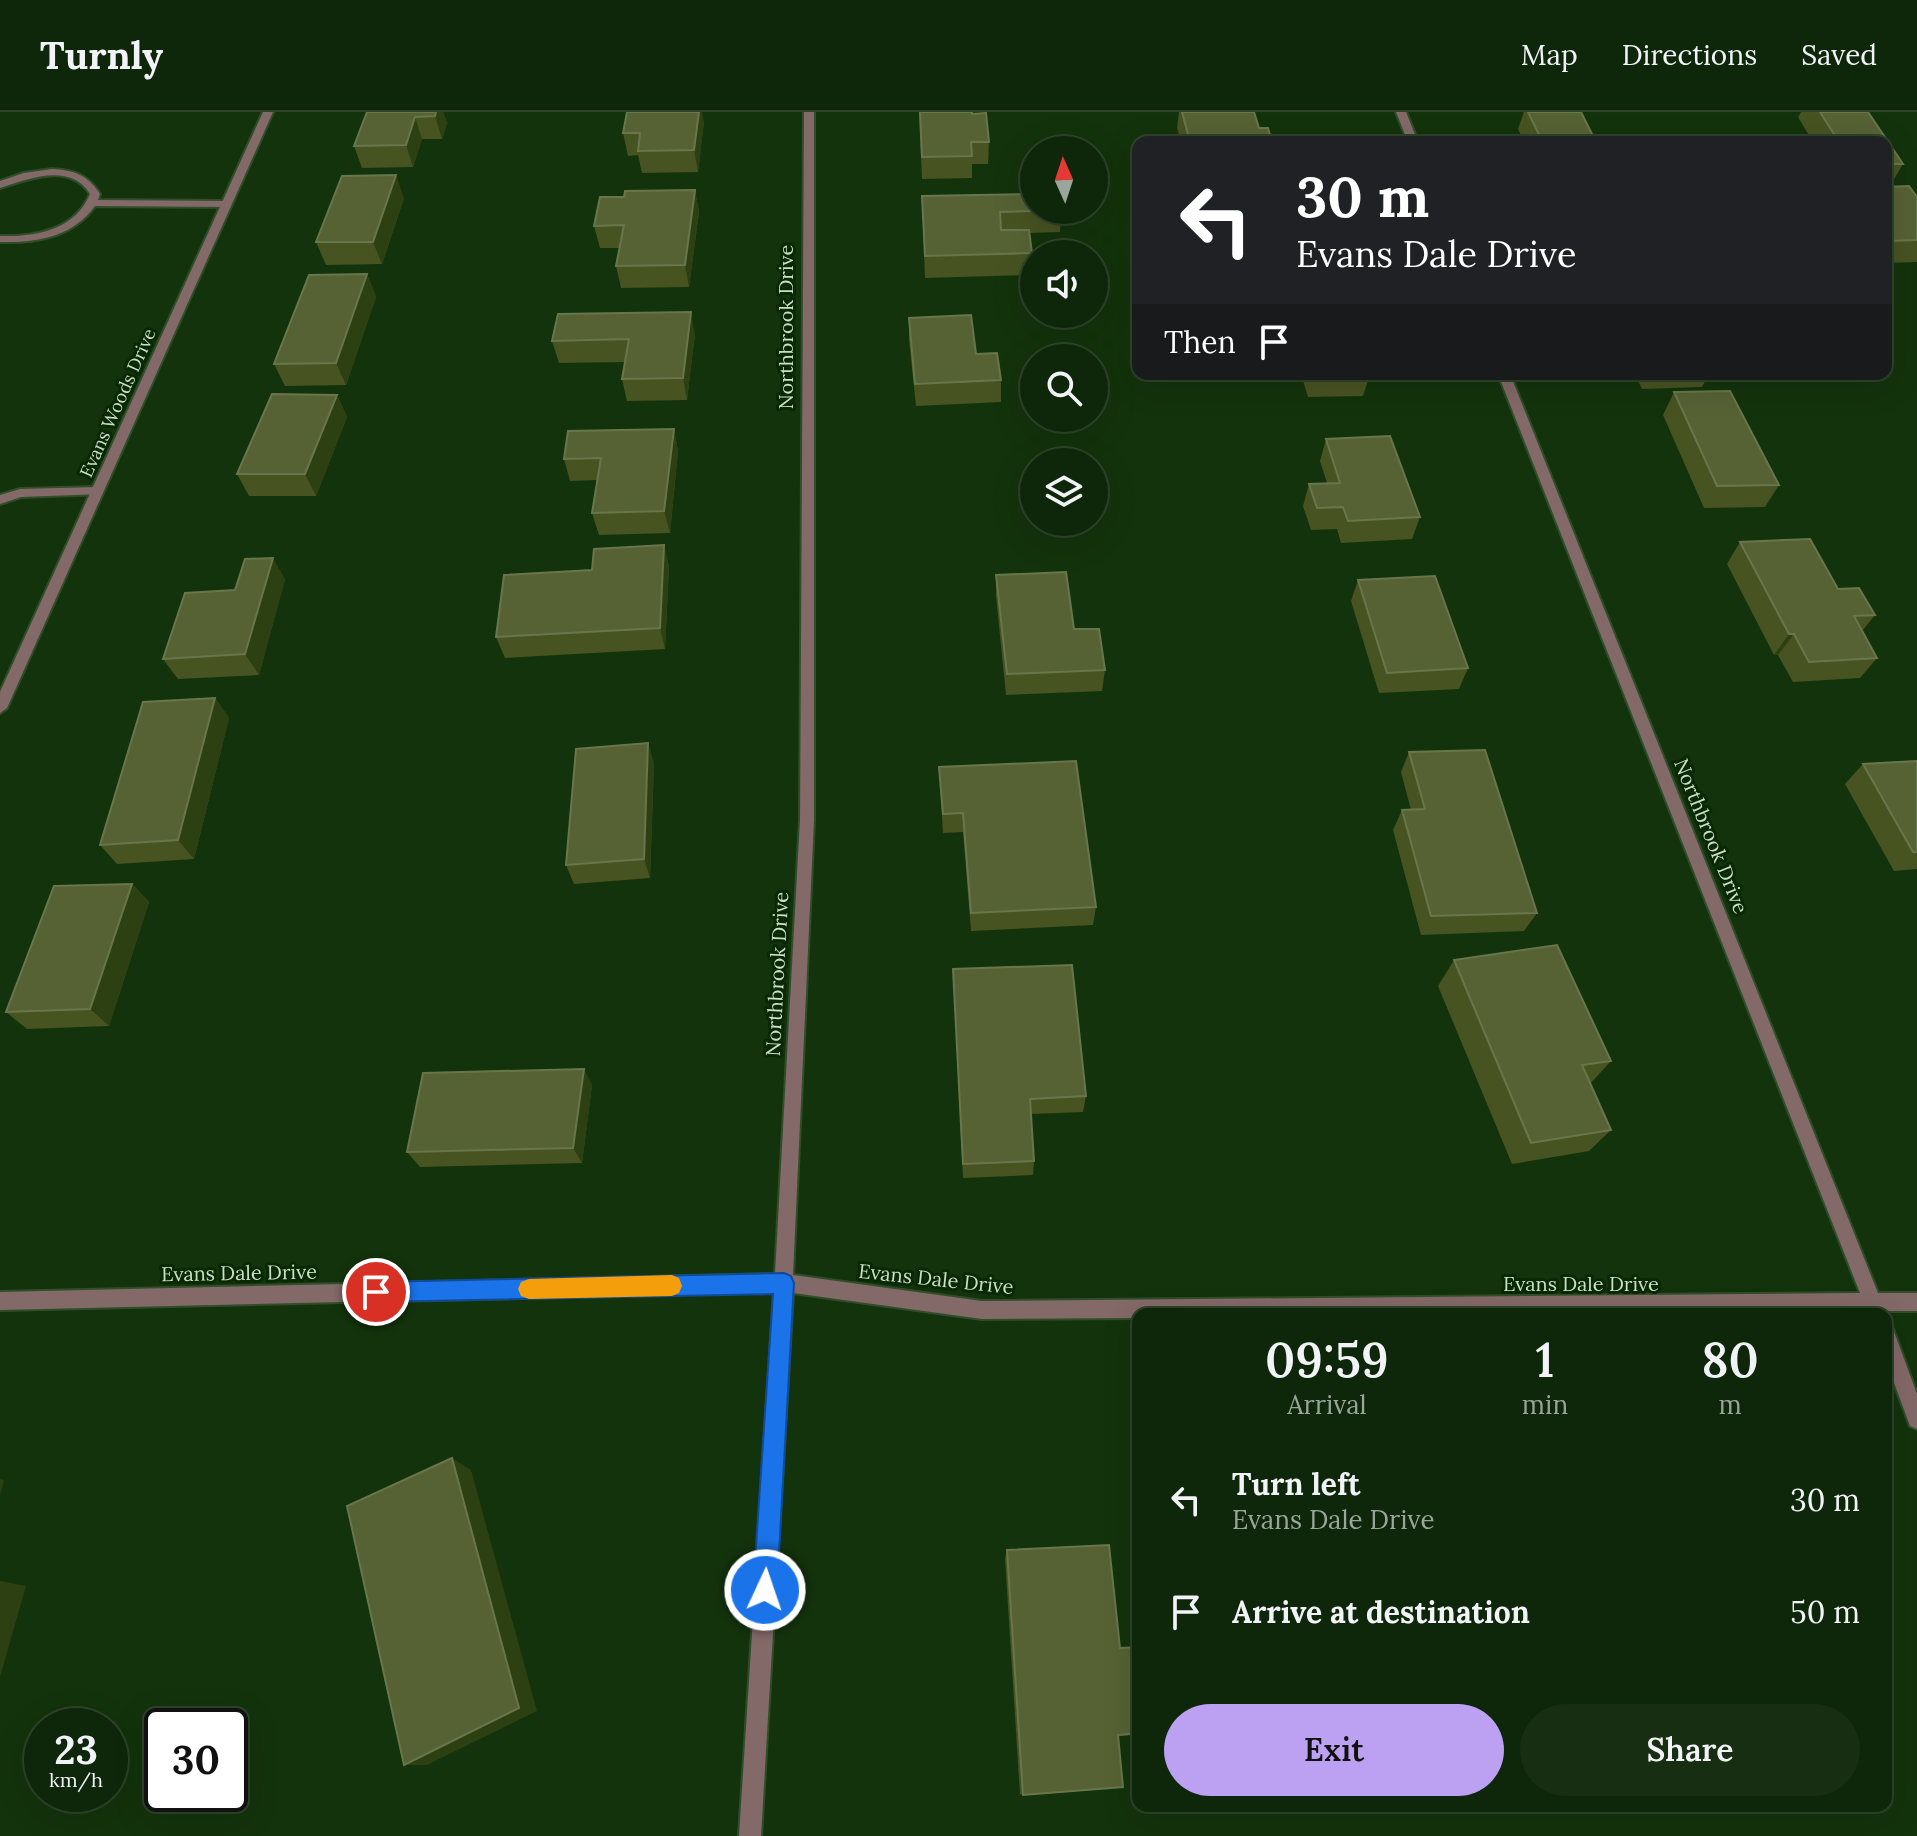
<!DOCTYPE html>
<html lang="en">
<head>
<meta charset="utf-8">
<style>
  body { margin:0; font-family:Lora,serif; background:#172e12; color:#f1f3f6; height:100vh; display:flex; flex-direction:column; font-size:30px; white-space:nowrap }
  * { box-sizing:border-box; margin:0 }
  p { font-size:26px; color:#9ba59c }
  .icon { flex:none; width:44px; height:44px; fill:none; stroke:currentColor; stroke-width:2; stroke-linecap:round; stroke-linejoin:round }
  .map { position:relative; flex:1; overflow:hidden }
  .panel { position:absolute; left:1132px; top:1196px; width:760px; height:504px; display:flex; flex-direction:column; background:#0e2609; border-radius:16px; box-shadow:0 8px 32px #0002,0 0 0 2px #2e432a }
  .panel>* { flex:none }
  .hud { position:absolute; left:1132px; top:24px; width:760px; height:244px; border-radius:16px; box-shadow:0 8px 32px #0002,0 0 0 2px #2e432a; background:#202124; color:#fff; overflow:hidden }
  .needle { width:52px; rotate:357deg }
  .fabs { position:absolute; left:1020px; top:24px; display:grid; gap:16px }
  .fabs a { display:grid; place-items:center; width:88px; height:88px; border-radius:50%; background:#0e2609; box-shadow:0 8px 32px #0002,0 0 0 2px #2e432a; font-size:40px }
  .speed { position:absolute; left:24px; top:1596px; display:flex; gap:16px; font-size:40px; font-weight:700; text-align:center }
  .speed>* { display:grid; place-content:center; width:104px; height:104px; border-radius:50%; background:#0e2609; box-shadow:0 8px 32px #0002,0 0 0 2px #2e432a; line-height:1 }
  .speed small { font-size:20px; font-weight:400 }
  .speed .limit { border:4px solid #111; border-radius:12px; background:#fff; color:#111 }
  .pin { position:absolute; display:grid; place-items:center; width:68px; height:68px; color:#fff; margin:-34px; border:4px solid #fff; border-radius:50%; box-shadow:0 2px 8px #0007 }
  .me { position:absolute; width:88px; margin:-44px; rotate:3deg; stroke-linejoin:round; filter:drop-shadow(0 0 6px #0008) }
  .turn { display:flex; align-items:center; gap:28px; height:168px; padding:0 32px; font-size:36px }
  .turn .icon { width:104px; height:104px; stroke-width:2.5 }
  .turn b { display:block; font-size:56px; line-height:68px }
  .then { display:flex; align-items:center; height:76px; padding:0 32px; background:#0003; gap:16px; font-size:30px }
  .eta { display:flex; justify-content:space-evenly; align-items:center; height:136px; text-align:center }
  .eta b { font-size:48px; font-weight:600; line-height:56px }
  .cta { display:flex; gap:16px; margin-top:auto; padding:16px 32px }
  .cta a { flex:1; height:92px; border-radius:48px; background:#bca0f2; color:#111; font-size:32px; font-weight:600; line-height:92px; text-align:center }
  .cta a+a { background:#172e12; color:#f1f3f6 }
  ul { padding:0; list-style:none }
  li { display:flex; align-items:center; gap:24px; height:112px; padding:0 32px }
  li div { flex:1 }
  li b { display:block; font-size:30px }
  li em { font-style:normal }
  header { display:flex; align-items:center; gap:48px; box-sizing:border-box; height:112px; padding:0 40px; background:#0e2609; border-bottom:2px solid #2e432a }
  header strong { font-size:38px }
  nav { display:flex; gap:44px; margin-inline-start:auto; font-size:28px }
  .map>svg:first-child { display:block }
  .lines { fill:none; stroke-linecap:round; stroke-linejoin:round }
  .service-casing { stroke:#304e2a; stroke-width:4 }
  .minor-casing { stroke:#304e2a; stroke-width:4 }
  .service { fill:#836968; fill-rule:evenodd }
  .minor { fill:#836968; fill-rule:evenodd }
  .wall { fill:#485322 }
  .shaded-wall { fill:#2d4012 }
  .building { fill:#566234; stroke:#68764b; stroke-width:2 }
  .route { fill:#1a73e8; stroke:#114b97; stroke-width:2 }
  .slow { fill:#f59e0b }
  .labels { text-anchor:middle; stroke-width:6; stroke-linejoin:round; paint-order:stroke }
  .far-street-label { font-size:18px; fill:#cbdec7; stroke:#082903 }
  .street-label { font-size:20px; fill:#cbdec7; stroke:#082903 }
</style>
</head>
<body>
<header>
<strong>Turnly</strong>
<nav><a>Map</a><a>Directions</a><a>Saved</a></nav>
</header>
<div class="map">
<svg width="1917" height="1724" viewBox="0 0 1917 1724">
  <rect width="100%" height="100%" fill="#13330c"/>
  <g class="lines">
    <g class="service-casing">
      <path id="service" d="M52,57C74,58 88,63 100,82L98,88L227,89L232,92L227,95L95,94C73,125 36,131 0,130V124C36,125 75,118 90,82C70,50 28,67 0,76V69L24,61Z
        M98,375L102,376V382L21,385L0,392V383L20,377Z"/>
    </g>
    <g class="minor-casing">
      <path id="minor" d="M263,0H273L7,596L0,601V580Z
        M804,0H814V708L793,1163L982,1189L1860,1181L1498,262H1510L1878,1181H1917V1199H1886V1202H1868L1867,1199L1138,1202V1206L982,1207L793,1181L761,1724H739L774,1180L0,1198V1180L775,1162L800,708Z
        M1396,0H1406L1418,30H1408Z
        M1886,1215L1893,1217L1917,1282V1317L1910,1314L1886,1249Z"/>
    </g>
    <use href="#service" class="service"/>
    <use href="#minor" class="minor"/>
  </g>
  <path class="wall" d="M367,0H443L447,11L442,27H422L413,55L362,56L354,34Z
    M919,0L989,30L988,52H972V66L922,67Z
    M1179,0H1254L1259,16L1272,30H1181L1177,16Z
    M1524,0H1581L1594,26L1593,30H1524L1518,17Z
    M1801,0H1868L1903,52L1890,74H1886V30H1813L1798,5Z
    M704,9L698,60L642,61L638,43L628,44L623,21Z
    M1886,75L1917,85V150L1886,151Z
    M695,78L699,100L689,175L621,176L616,154L620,136H600L594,114L624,85Z
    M922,84L1061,98L1060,120L1030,121L1032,141L1031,163L925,166Z
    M404,86L382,152L326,153L316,130Z
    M367,162L376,185L346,273L285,274L274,252Z
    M909,206L976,242L1001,268V290L916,294L909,228Z
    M695,222L687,288L627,289L622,267L625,250L559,251L552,229Z
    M1301,262H1370L1363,284L1308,285Z
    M1635,262H1709L1702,275L1642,277Z
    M1674,280L1779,373L1765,395L1704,396L1663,303Z
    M337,283L347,305L316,384H249L237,362Z
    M674,317L678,339L670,421L599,423L592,401L597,368L570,369L564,347Z
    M1326,327L1420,405L1412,427L1341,431L1337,417L1311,418L1303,394L1309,372L1327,371L1320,349Z
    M1740,430L1838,477L1875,503L1862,519L1877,546L1860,566L1793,570L1778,543H1774L1727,452Z
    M664,433L669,455L665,537L505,546L496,525Z
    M996,463L1105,558L1102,579L1006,583L996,484Z
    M285,467L259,563L178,567L163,547L235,478Z
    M1358,468L1468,556L1459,577L1379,581L1351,489Z
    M215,586L229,606L194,747L117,752L100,733Z
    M1409,640L1537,801L1524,819L1421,823L1393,718L1402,698H1411L1401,660Z
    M1917,649V757L1894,759L1845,672L1863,652Z
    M654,651L650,766L574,772L566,753Z
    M939,655L1096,795L1093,813L971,819L963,720L943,721Z
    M132,772L149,790L109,914L27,917L6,900Z
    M1454,848L1611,949L1590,972L1611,1018L1589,1039L1512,1052L1438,874Z
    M953,857L1086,984L1083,1000L1031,1002L1034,1049L1033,1063L963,1066Z
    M592,973L582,1051L420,1055L407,1040Z
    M1007,1438L1120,1536L1138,1535V1623L1118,1624L1023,1683L1020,1682L1005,1447Z"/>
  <path class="shaded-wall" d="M436,0H443L447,11L442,27L435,4Z
    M699,0H702L704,9L698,60L694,38Z
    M415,5L422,27L413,55L406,33Z
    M396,63L404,86L382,152L373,130Z
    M695,78L699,100L689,175L685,153Z
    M367,162L376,185L346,273L336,251Z
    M691,200L695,222L687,288L683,266Z
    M337,283L347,305L316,384L305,362Z
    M674,317L678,339L670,421L664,399Z
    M664,433L669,455L665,537L660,516Z
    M273,446L285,467L259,563L245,542Z
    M1789,522H1794L1778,543H1774Z
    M215,586L229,606L194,747L178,728Z
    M648,631L654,651L650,766L644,747Z
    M132,772L149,790L109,914L90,897Z
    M584,957L592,973L582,1051L573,1036Z
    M452,1346L471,1358L537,1599L427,1653H404Z
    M0,1367L4,1368L0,1383Z
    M0,1469L26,1474L0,1565Z"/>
  <path class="building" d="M367,0H436L435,4L415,5L406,33L354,34Z
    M627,0H699L694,38L638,39L640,21H623Z
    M920,0H972V2L986,1L989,30H971L972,44L922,45Z
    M1182,0H1254L1259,16H1268L1272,30H1190Z
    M1528,0H1581L1594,26L1541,27Z
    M1820,0H1868L1903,52H1886V30H1839Z
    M396,63L373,130H316L342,64Z
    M1909,74L1917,85V128L1887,129L1886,127V75Z
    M695,78L685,153L616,154L624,113L594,114L600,85H624L625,79Z
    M1034,82V98H1061L1000,100L1001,118H1029L1032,141L925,144L922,84Z
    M367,162L336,251L274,252L309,163Z
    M691,200L683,266L622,267L629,227L552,229L558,202Z
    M971,203L976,242L997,241L1001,268L915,272L909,206Z
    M1730,279L1779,373L1717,374L1674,280Z
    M272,282L337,283L305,362H237Z
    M674,317L664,399L592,401L601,346L564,347L568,319Z
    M1390,324L1420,405L1348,409L1343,395L1317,396L1309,372L1340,371L1326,327Z
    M1810,427L1838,477L1859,476L1875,503L1854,504L1877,546L1809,550L1794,522H1789L1740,430Z
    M664,433L660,516L496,525L504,463L592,458L594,437Z
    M273,446L245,542L163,547L185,481L235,478L245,447Z
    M1066,460L1074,517H1099L1105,558L1007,562L996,463Z
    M1435,464L1468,556L1387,561L1358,468Z
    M215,586L178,728L100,733L143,590Z
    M648,631L644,747L566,753L576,637Z
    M1485,638L1537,801L1431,804L1402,698L1425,697L1409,640Z
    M1076,649L1096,795L971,801L963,701L943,702L939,655Z
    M1917,649V740H1913L1863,652Z
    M132,772L90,897L6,900L54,774Z
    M1557,833L1611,949L1582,953L1611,1018L1531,1031L1454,848Z
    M1072,853L1086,984L1030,987L1034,1049L963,1052L953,857Z
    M584,957L573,1036L407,1040L423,961Z
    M452,1346L519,1596L404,1653L347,1394Z
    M1109,1433L1120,1536L1138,1535V1621L1118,1623L1123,1675L1023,1683L1007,1438Z"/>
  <path class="route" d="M784,1161L791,1164L794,1171L777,1478L773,1486L765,1490L757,1486L753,1478L773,1182L376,1190L369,1187L366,1180L369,1173L376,1170Z"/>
  <path class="slow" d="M672,1163L679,1166L682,1174L679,1181L672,1184L529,1187L521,1184L518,1177L521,1170L529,1167Z"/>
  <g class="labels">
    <g class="far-street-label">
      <text transform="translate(118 291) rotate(-66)" y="6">Evans Woods Drive</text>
    </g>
    <g class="street-label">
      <text transform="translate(786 215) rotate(-90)" y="7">Northbrook Drive</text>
      <text transform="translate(1711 724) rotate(68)" y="7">Northbrook Drive</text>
      <text transform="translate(777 862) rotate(-87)" y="7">Northbrook Drive</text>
      <text transform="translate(239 1161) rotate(-1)" y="7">Evans Dale Drive</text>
      <text transform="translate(936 1167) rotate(6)" y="7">Evans Dale Drive</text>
      <text x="1581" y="1179">Evans Dale Drive</text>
    </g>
  </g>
</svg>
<div class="fabs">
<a><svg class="needle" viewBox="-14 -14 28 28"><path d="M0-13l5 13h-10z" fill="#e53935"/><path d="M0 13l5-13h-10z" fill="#9ba59c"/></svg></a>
<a><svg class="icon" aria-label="sound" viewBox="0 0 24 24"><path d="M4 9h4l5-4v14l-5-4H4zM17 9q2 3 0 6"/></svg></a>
<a><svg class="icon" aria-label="search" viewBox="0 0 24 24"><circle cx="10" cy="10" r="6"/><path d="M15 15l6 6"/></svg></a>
<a><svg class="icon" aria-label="layers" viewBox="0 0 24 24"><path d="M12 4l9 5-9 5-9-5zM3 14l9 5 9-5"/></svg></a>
</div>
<div class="speed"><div>23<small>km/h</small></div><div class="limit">30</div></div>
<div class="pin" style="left:376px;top:1180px;background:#d93025"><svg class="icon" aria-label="arrive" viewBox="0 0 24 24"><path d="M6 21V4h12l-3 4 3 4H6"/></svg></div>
<svg class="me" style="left:765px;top:1478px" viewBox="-20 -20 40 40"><circle r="17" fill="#1a73e8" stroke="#fff" stroke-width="3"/><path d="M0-11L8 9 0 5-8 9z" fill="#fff"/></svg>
<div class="hud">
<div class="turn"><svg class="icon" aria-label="left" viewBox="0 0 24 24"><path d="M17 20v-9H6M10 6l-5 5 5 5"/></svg><div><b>30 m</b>Evans Dale Drive</div></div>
<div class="then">Then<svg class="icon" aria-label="arrive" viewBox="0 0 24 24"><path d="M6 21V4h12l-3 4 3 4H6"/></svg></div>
</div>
<section class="panel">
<div class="eta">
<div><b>09:59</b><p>Arrival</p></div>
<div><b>1</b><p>min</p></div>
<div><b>80</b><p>m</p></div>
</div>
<ul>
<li><svg class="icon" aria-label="left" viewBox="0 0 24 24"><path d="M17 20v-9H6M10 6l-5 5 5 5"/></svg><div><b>Turn left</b><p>Evans Dale Drive</p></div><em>30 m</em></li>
<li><svg class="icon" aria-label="arrive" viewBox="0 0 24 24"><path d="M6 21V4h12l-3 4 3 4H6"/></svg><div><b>Arrive at destination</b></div><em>50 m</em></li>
</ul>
<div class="cta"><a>Exit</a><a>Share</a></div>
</section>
</div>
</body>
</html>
